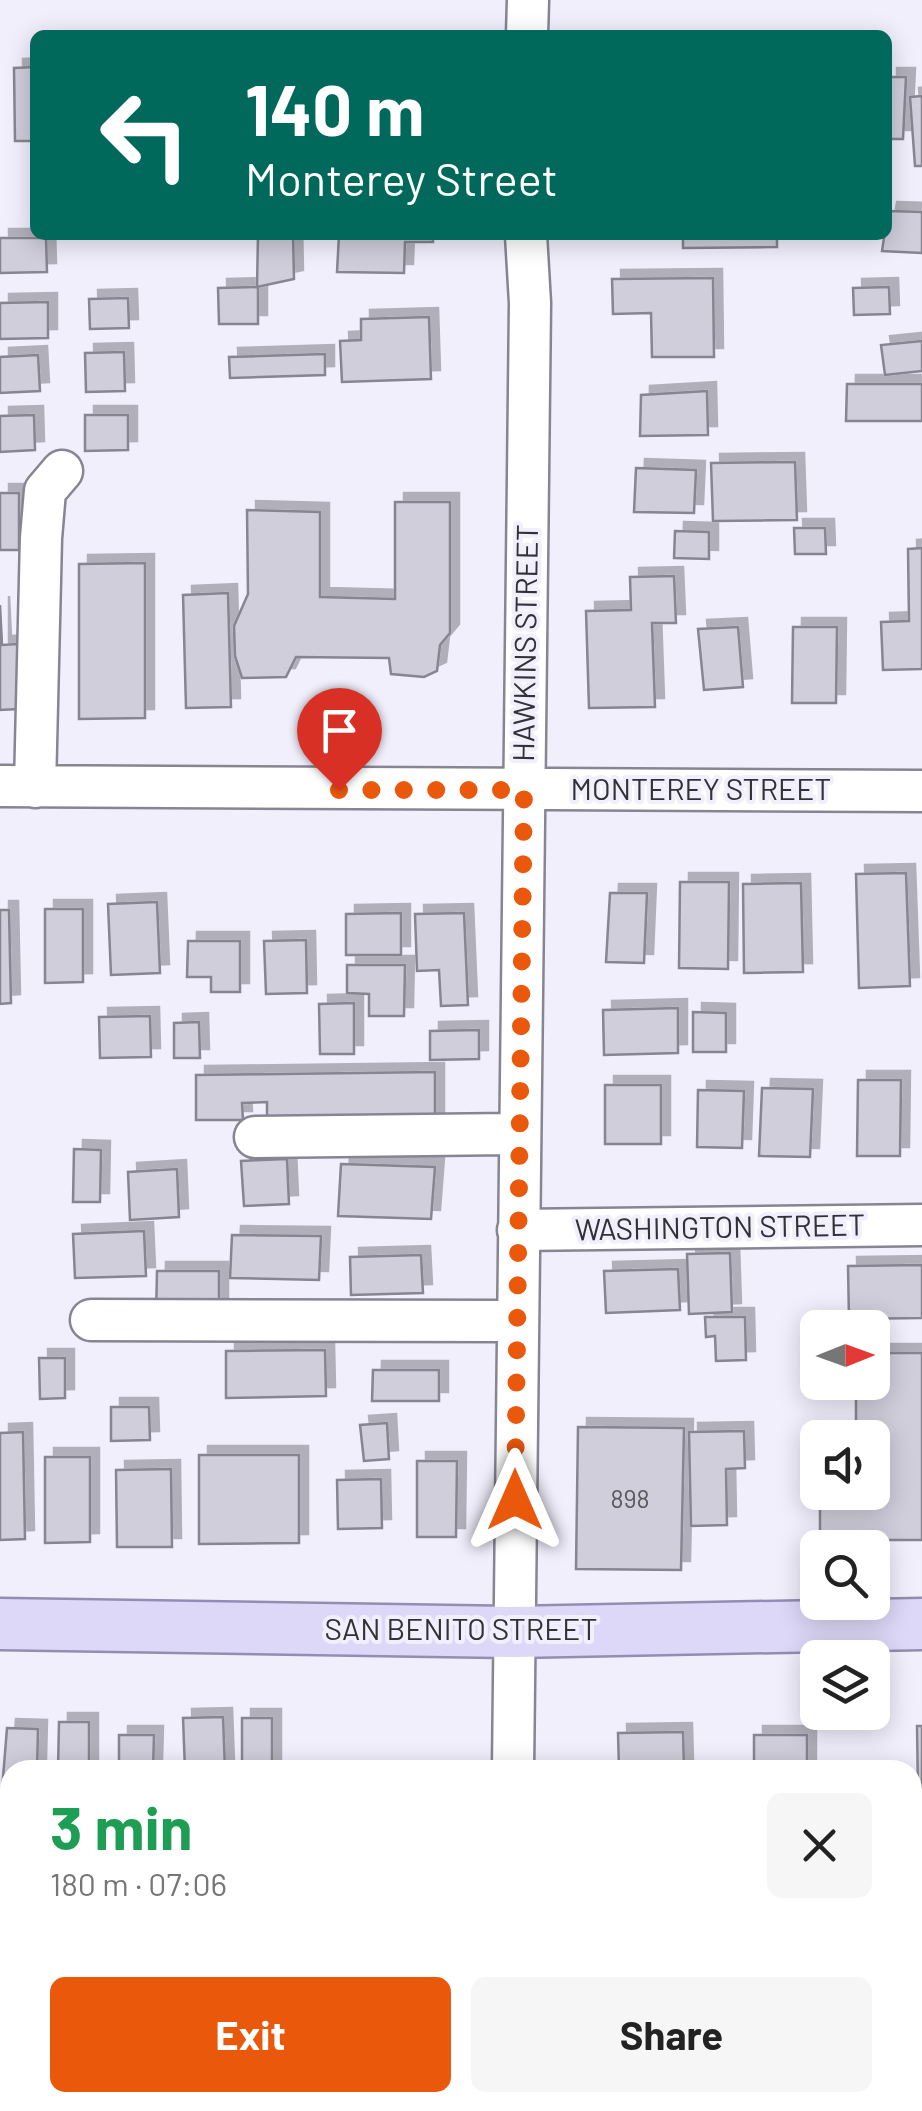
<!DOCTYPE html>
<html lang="en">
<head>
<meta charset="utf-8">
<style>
  body { margin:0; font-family:Barlow,sans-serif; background:#f6f6f6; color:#222; height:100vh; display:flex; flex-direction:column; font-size:38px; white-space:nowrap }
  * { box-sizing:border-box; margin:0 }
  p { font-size:32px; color:#767676 }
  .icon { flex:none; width:55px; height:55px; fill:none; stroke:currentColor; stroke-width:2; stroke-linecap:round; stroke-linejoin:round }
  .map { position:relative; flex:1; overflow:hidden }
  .side { position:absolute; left:0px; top:1760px; width:922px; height:352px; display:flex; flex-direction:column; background:#fff; border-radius:30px 30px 0 0; box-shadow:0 5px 25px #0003 }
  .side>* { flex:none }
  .guide { position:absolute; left:30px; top:30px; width:862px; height:210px; border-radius:15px; box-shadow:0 5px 25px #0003; background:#00695c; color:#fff; overflow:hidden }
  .needle { width:65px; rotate:89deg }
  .controls { position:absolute; left:800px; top:1310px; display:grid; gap:20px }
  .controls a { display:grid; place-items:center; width:90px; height:90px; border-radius:15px; background:#fff; box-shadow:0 5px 25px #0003; font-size:50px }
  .pin { position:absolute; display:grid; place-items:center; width:85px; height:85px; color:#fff; margin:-102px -42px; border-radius:50% 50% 50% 0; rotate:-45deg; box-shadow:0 0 10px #0007 }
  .pin .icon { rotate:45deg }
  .me { position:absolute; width:110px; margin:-55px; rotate:0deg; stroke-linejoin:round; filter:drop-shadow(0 0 8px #0008) }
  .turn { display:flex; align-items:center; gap:35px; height:210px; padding:0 50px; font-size:45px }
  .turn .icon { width:130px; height:130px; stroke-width:2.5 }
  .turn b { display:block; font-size:70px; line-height:85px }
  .round { display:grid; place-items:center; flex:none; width:105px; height:105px; border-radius:15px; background:#f6f6f6 }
  .head { display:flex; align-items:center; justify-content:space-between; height:170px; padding:0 50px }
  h1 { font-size:60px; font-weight:700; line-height:75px; color:#1e9e55 }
  .cta { display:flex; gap:20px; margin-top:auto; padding:20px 50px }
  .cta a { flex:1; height:115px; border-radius:15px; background:#ea580c; color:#fff; font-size:40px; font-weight:700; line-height:115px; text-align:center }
  .cta a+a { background:#f6f6f6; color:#222 }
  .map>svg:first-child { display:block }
  .building { fill:#d0cedb; stroke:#878591; stroke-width:2.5; filter:url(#shadow) }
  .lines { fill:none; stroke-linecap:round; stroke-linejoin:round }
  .minor-casing { stroke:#878591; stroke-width:45 }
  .major-casing { stroke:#938db1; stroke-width:55 }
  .minor { stroke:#fff; stroke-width:40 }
  .major { stroke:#ddd8f8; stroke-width:50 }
  .route { stroke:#ea580c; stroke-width:18; stroke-dasharray:0 32.4 }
  .labels { text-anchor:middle; stroke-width:8; stroke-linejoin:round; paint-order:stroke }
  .number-label { font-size:25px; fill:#5a585f }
  .street-label { font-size:30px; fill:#323136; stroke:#f1effc }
</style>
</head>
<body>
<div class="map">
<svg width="922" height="2111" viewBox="0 0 922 2111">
  <defs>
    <filter id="shadow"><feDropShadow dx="9" dy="-9" stdDeviation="0" flood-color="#0004"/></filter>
  </defs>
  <rect width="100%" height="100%" fill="#f1effc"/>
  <path class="building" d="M35,67V141H15L14,68Z
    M888,77H906L903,139H888Z
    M922,96V166H915L910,97Z
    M888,211L922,212V253L882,251Z
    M258,235H293L294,279L257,287Z
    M339,235H433V242H405L404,273L337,272Z
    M683,235H777V247L683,248Z
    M0,238H46L47,272L0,273Z
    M713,278L714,357H652L651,313L613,314L612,279Z
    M258,287V324H219L218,288Z
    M889,287L890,314L854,315L853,288Z
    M128,298L129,328L90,329L89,299Z
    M48,302V338L0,339V303Z
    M429,317L431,379L342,382L340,341L361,340V319Z
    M922,341V371L885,375L881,345Z
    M124,352L125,391L86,392L85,353Z
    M325,354V375L230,378L229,357Z
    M38,355L40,391L0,393V357Z
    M847,384H922V421H846Z
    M707,391L708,435L640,436L641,395Z
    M34,415L35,450L0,452V416Z
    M85,415H128V450L85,451Z
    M795,462L797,520L713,521L711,463Z
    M636,468L696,470L694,513L634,512Z
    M0,493H19V550H0Z
    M395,502H450V633L440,645L437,671L424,677L391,674L389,658L296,657L286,677L242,678L235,656L234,626L248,594L247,510L320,512V597L395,599Z
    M794,528H825L826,554H795Z
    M675,531L709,532V559L674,558Z
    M922,548V669L883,670L881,622L909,621L908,549Z
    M145,563V718L79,719V564Z
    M674,576L676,623H652L655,707L589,708L586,611L631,610L630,577Z
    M228,593L231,707L186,708L183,595Z
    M0,605L2,645L18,644L19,709L0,710Z
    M738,627L743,687L704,690L698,629Z
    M793,627H837L836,703H792Z
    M906,873L910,986L859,988L856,874Z
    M680,882H729L728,969L679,968Z
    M801,883L803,972L744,973L743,884Z
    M610,893H647L644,963L606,962Z
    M157,902L160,973L111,975L108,904Z
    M45,909H83V982L45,983Z
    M0,910H9L11,1003L0,1004Z
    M401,913V955H346V914Z
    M464,913L468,1005L441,1006L439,970L417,971L415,914Z
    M306,940L307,993L266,994L264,941Z
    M188,941H240V992H211V977H187Z
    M347,965H405L404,1016H369V994L347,993Z
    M354,1003V1054H320L319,1004Z
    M678,1008V1053L604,1055L603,1010Z
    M693,1012L726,1013V1052H693Z
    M150,1016L151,1057L100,1058L99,1017Z
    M199,1022L200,1058H174V1023Z
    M479,1030V1059L430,1060V1031Z
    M435,1072V1123L267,1119V1102L242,1103L243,1120H196V1075Z
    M858,1080H901L900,1156H857Z
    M605,1085H661V1144H605Z
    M762,1088L813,1089L810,1157L759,1156Z
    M698,1090L744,1091L742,1148L697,1147Z
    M74,1149L101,1150L100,1202H73Z
    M287,1159L289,1204L244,1206L241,1161Z
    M341,1164L435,1167L431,1219L338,1216Z
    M177,1169L179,1217L130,1220L128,1172Z
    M144,1231L146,1276L75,1278L73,1234Z
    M232,1235L321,1236L319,1280L230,1278Z
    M730,1253L732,1312L689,1314L687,1254Z
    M421,1255L423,1293L351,1295L350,1257Z
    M922,1265V1318L849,1319L848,1266Z
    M678,1269L680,1310L606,1313L604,1271Z
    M157,1271H219V1316H156Z
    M705,1317H745L746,1360L716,1361L715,1336L706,1337Z
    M325,1350L326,1396L226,1398V1351Z
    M872,1353H922V1540H820V1492H872V1438H856V1382H872Z
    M39,1358H65V1398L40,1399Z
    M373,1370H439V1401H372Z
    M111,1407H149L150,1440L111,1441Z
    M387,1423L389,1459L364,1461L360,1425Z
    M578,1427L684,1428L681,1570L576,1569Z
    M744,1431L745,1468L726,1469L727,1525L691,1526L689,1432Z
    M23,1432L25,1539L0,1540V1433Z
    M199,1455H299V1543L199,1544Z
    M45,1457H90V1542L45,1543Z
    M417,1461H457L456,1537H417Z
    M171,1469L172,1547H117L116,1470Z
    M381,1479L382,1528L338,1529L337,1480Z
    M223,1717L225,1770H185L183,1718Z
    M242,1718H272V1770H242Z
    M59,1722H89V1770H58Z
    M917,1726H922V1794H918Z
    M7,1728L38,1729L37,1770H10V1815H0Z
    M683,1732L684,1770H619L618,1733Z
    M119,1735H154L153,1770H119Z
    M754,1735H807V1770H754Z
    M912,1869H919L920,1920H912Z
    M912,1942H922V1976L912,1975Z
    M922,2002V2074H912V2003Z"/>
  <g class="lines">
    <g class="minor-casing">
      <path id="minor" d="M527,35L528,0
        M0,786L922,791
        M35,787L41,538L45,491L62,471
        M255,1137L520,1134
        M518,1230L922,1225
        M91,1320L516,1321
        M513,1770L530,303L526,235
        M0,2097H10
        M912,2100H922
        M511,2111V2102"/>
    </g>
    <g class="major-casing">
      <path id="major" d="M0,1624L515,1632L922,1624"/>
    </g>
    <use href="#minor" class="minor"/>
    <use href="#major" class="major"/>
  </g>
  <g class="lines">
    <path class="route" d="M339,790H524L515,1500"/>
  </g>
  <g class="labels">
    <g class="number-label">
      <text x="630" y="1508">898</text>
    </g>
    <g class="street-label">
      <text transform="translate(526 643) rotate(-89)" y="10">HAWKINS STREET</text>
      <text x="701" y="800">MONTEREY STREET</text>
      <text transform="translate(720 1228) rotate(-1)" y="10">WASHINGTON STREET</text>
      <text x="461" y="1640">SAN BENITO STREET</text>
    </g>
  </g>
</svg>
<div class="controls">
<a><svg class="needle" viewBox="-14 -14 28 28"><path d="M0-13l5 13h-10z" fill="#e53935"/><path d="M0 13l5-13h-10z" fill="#767676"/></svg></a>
<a><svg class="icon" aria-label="sound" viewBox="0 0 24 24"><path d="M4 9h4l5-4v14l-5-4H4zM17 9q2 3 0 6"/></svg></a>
<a><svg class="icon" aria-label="search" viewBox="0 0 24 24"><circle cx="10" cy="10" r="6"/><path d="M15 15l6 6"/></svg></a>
<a><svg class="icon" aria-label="layers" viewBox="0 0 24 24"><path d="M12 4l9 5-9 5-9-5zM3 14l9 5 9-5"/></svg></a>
</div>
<div class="pin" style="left:339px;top:790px;background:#d93025"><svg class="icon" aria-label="arrive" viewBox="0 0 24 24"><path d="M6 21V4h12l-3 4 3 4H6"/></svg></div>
<svg class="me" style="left:515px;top:1500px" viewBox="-20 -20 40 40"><path d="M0-17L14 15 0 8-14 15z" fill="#ea580c" stroke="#fff" stroke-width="4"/></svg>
<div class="guide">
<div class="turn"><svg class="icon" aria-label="left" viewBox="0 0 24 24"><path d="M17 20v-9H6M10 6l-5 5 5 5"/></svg><div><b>140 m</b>Monterey Street</div></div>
</div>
<section class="side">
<div class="head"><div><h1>3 min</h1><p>180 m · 07:06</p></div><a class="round"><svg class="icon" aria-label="close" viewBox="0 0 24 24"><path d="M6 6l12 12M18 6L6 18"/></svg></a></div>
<div class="cta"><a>Exit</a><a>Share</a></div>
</section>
</div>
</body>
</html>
